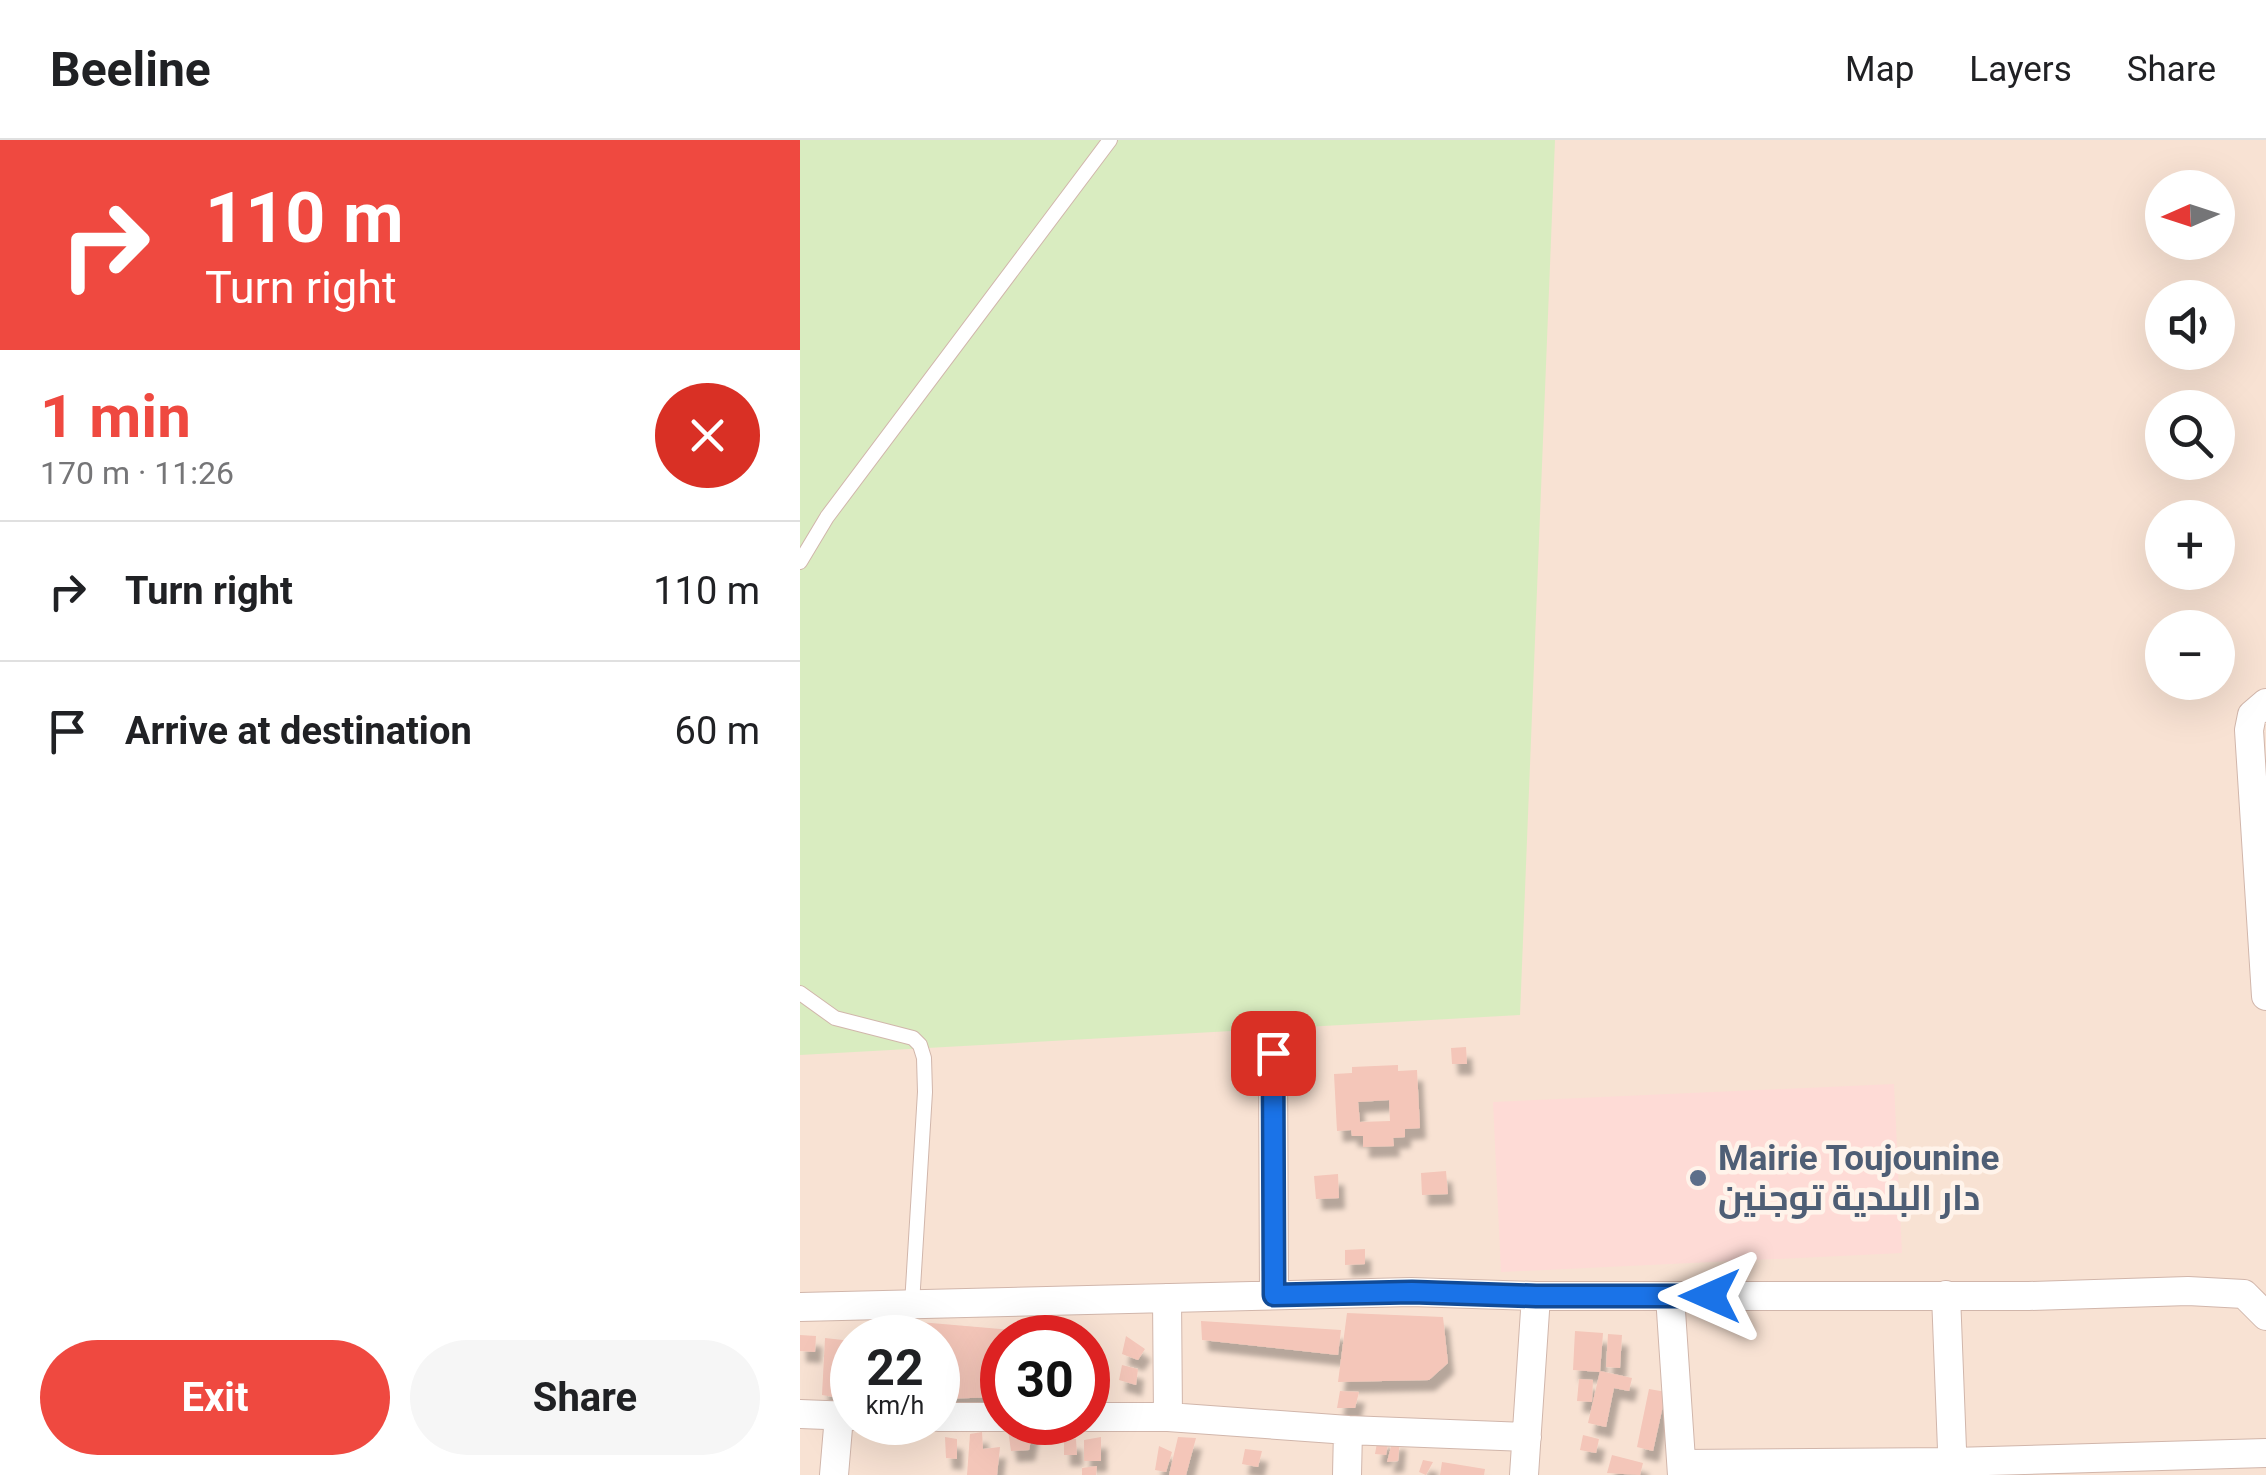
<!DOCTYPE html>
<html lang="en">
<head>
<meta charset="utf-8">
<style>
  body { margin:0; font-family:Roboto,Cairo,sans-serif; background:#f6f6f6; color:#202124; height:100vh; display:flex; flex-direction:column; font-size:38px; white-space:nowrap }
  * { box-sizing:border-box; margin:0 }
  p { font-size:32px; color:#757577 }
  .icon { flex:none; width:55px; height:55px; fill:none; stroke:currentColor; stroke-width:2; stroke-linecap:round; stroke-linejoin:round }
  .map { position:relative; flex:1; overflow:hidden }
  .sheet { display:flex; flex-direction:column; background:#fff; width:800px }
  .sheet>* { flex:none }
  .top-card { background:#ef4940; color:#fff; overflow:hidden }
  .needle { width:65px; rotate:267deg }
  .buttons { position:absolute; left:1345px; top:30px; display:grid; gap:20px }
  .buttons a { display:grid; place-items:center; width:90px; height:90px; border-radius:50%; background:#fff; box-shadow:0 10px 40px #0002; font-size:50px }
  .speed { position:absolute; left:30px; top:1175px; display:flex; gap:20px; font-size:50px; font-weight:700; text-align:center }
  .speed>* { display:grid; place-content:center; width:130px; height:130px; border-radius:50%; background:#fff; box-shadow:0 10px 40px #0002; line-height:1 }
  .speed small { font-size:25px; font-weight:400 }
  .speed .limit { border:15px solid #d22; background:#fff; color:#111 }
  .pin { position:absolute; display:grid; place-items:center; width:85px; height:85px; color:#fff; margin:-42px; border-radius:20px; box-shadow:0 5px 15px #0006 }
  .me { position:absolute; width:110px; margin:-55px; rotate:270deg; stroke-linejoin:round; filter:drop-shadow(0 0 8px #0008) }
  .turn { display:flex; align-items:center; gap:35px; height:210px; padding:0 40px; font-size:45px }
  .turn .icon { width:130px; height:130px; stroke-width:2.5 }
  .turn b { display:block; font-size:70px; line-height:85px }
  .round { display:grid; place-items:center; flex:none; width:105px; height:105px; border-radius:52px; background:#f6f6f6 }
  .headline { display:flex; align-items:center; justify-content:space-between; height:170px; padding:0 40px }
  h1 { font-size:60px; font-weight:700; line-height:75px; color:#ef4940 }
  .button { display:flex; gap:20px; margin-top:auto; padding:20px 40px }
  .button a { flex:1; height:115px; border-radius:60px; background:#ef4940; color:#fff; font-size:40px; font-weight:700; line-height:115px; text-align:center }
  .button a+a { background:#f6f6f6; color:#202124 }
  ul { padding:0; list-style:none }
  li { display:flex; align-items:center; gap:30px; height:140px; padding:0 40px; border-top:2px solid #e0e0e0 }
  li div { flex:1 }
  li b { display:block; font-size:38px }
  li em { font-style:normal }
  header { display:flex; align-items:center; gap:60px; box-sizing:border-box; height:140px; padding:0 50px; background:#fff; border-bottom:2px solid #e0e0e0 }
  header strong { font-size:48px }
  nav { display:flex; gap:55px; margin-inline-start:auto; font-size:35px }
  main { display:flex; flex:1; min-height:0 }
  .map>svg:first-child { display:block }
  .residential { fill:#f8e2d3; fill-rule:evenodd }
  .commercial { fill:#fedbd6 }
  .green { fill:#d9ecc0 }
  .building { fill:#f4c6b9; fill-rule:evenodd; filter:url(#shadow) }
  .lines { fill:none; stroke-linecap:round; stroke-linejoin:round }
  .lane-casing { stroke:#d1b6ab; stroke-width:16 }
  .street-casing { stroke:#d1b6ab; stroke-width:30 }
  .lane { stroke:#fff; stroke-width:14 }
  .street { stroke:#fff; stroke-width:28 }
  .route-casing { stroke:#114b97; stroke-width:25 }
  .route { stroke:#1a73e8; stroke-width:18 }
  .service-dot { fill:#5c6f8a; stroke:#fff3ea; stroke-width:4 }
  .labels { text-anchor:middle; stroke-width:9; stroke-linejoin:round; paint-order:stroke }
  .service-label { font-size:35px; font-weight:bold; fill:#4e5e75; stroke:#fff3ea; text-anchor:start }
</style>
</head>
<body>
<header>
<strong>Beeline</strong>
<nav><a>Map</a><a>Layers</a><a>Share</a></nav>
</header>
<main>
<section class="sheet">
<div class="top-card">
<div class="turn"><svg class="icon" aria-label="right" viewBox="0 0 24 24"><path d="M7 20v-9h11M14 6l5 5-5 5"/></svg><div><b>110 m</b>Turn right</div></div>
</div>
<div class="headline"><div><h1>1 min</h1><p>170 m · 11:26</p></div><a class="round" style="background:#d93025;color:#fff"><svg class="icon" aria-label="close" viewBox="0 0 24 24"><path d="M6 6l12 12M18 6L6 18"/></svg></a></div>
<ul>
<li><svg class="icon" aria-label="right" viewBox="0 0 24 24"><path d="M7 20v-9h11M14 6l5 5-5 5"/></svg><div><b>Turn right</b></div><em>110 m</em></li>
<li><svg class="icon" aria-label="arrive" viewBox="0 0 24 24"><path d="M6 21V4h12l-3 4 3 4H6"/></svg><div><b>Arrive at destination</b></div><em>60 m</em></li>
</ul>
<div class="button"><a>Exit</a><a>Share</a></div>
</section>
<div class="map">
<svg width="1466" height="1335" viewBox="0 0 1466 1335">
  <defs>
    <filter id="shadow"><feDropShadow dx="6" dy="11" stdDeviation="2.5" flood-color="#0004"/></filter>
  </defs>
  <rect width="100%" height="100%" fill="#fdeee3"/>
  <path class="residential" d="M0,0H1466V1335H0ZM1362,48H1418V102H1362ZM1362,158H1418V212H1362ZM1362,268H1418V322H1362ZM1362,378H1418V432H1362ZM1362,488H1418V542H1362ZM52,1198H138V1282H52ZM202,1198H288V1282H202Z"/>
  <path class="commercial" d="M1094,944L1102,1113L701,1132L693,962Z"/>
  <path class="green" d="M0,0H755L720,875L0,915Z"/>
  <path class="building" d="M666,907L667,924H652L651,908Z
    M505,912L506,928H492L491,913Z
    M598,925V931L617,930L620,988L605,989V997L593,998L594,1006L563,1007V996H552L551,990L537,991L534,934L552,933V927ZM589,960L590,981L560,982L558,962Z
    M646,1031L648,1054L622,1055L621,1033Z
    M538,1034L539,1058L516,1059L514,1036Z
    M565,1109V1124L545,1125V1110Z
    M547,1173L643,1177L648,1223L629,1240L538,1242Z
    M96,1180L272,1195V1198H202V1257L138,1259V1198H98Z
    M401,1181L541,1190L538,1215L402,1200Z
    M775,1191L803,1193L800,1232L773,1230Z
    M808,1194L822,1195L820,1228L806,1227Z
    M0,1195L16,1196L15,1212L0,1211Z
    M326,1196L345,1209L338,1220L322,1214Z
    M25,1198L52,1201V1260L22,1255Z
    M322,1225L338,1229L336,1245L319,1240Z
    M288,1229L295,1230L294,1255H288Z
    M800,1231L832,1238L829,1251L814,1248L806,1287L788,1283Z
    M779,1239L793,1240L792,1262L777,1261Z
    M849,1249L866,1252L853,1311L837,1307Z
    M540,1251L559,1252L555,1268H537Z
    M233,1289L229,1310L211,1311L208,1290Z
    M182,1292L183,1309L200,1307L197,1335H167L170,1294Z
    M783,1295L799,1299L796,1313L780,1310Z
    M145,1297L157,1299V1319L146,1318Z
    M301,1297V1321H284V1300Z
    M378,1297L396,1298L386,1335H369Z
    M578,1297L589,1299L586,1315L575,1314Z
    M264,1299H276L277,1315H264Z
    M593,1299H600L598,1321L587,1322Z
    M359,1306L372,1312L366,1332L355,1330Z
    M445,1309L462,1311L458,1327L442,1324Z
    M812,1315L843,1323L840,1335L807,1333Z
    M623,1320L633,1322L626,1335L619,1332Z
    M642,1322L685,1329L684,1335H640Z
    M297,1326L296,1335H282V1328Z"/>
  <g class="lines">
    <g class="lane-casing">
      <path id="lane" d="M0,422L27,377L310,0
        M0,853L35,878L113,898L120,905L124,918L125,952L112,1164"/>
    </g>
    <g class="street-casing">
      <path id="street" d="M1466,563L1452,575L1449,590L1466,856
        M473,913L474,1155
        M1146,1155L1153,1335
        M870,1156L882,1335
        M367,1158L368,1277L548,1290L547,1335
        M0,1167L611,1152L736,1156H1229L1388,1151L1444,1154L1466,1176
        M0,1274L52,1276
        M138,1277H202
        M288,1277H368
        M548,1290L727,1297
        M882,1324L1153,1322L1466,1313
        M34,1335L39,1276
        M724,1335L736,1156"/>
    </g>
    <use href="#lane" class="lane"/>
    <use href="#street" class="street"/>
  </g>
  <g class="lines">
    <g class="route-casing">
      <path id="route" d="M473,913L474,1155L612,1152L736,1156H910"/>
    </g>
    <use href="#route" class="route"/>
  </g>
  <circle class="service-dot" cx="898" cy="1038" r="10"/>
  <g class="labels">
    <g class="service-label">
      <text x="918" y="1030">Mairie Toujounine<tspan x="918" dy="40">دار البلدية توجنين</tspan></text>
    </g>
  </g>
</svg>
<div class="buttons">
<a><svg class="needle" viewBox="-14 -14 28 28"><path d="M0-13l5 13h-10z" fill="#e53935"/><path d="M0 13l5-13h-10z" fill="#757577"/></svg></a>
<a><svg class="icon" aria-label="sound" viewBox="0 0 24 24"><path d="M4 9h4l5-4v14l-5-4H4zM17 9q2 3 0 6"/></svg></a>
<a><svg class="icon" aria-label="search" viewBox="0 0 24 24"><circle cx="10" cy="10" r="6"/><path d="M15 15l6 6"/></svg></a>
<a>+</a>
<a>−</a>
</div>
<div class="speed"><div>22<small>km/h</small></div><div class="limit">30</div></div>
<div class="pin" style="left:473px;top:913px;background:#d93025"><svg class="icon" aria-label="arrive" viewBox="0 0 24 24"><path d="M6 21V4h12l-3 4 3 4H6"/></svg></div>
<svg class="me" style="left:910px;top:1156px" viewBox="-20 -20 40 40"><path d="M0-17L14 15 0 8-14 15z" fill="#1a73e8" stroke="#fff" stroke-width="4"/></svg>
</div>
</main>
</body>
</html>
